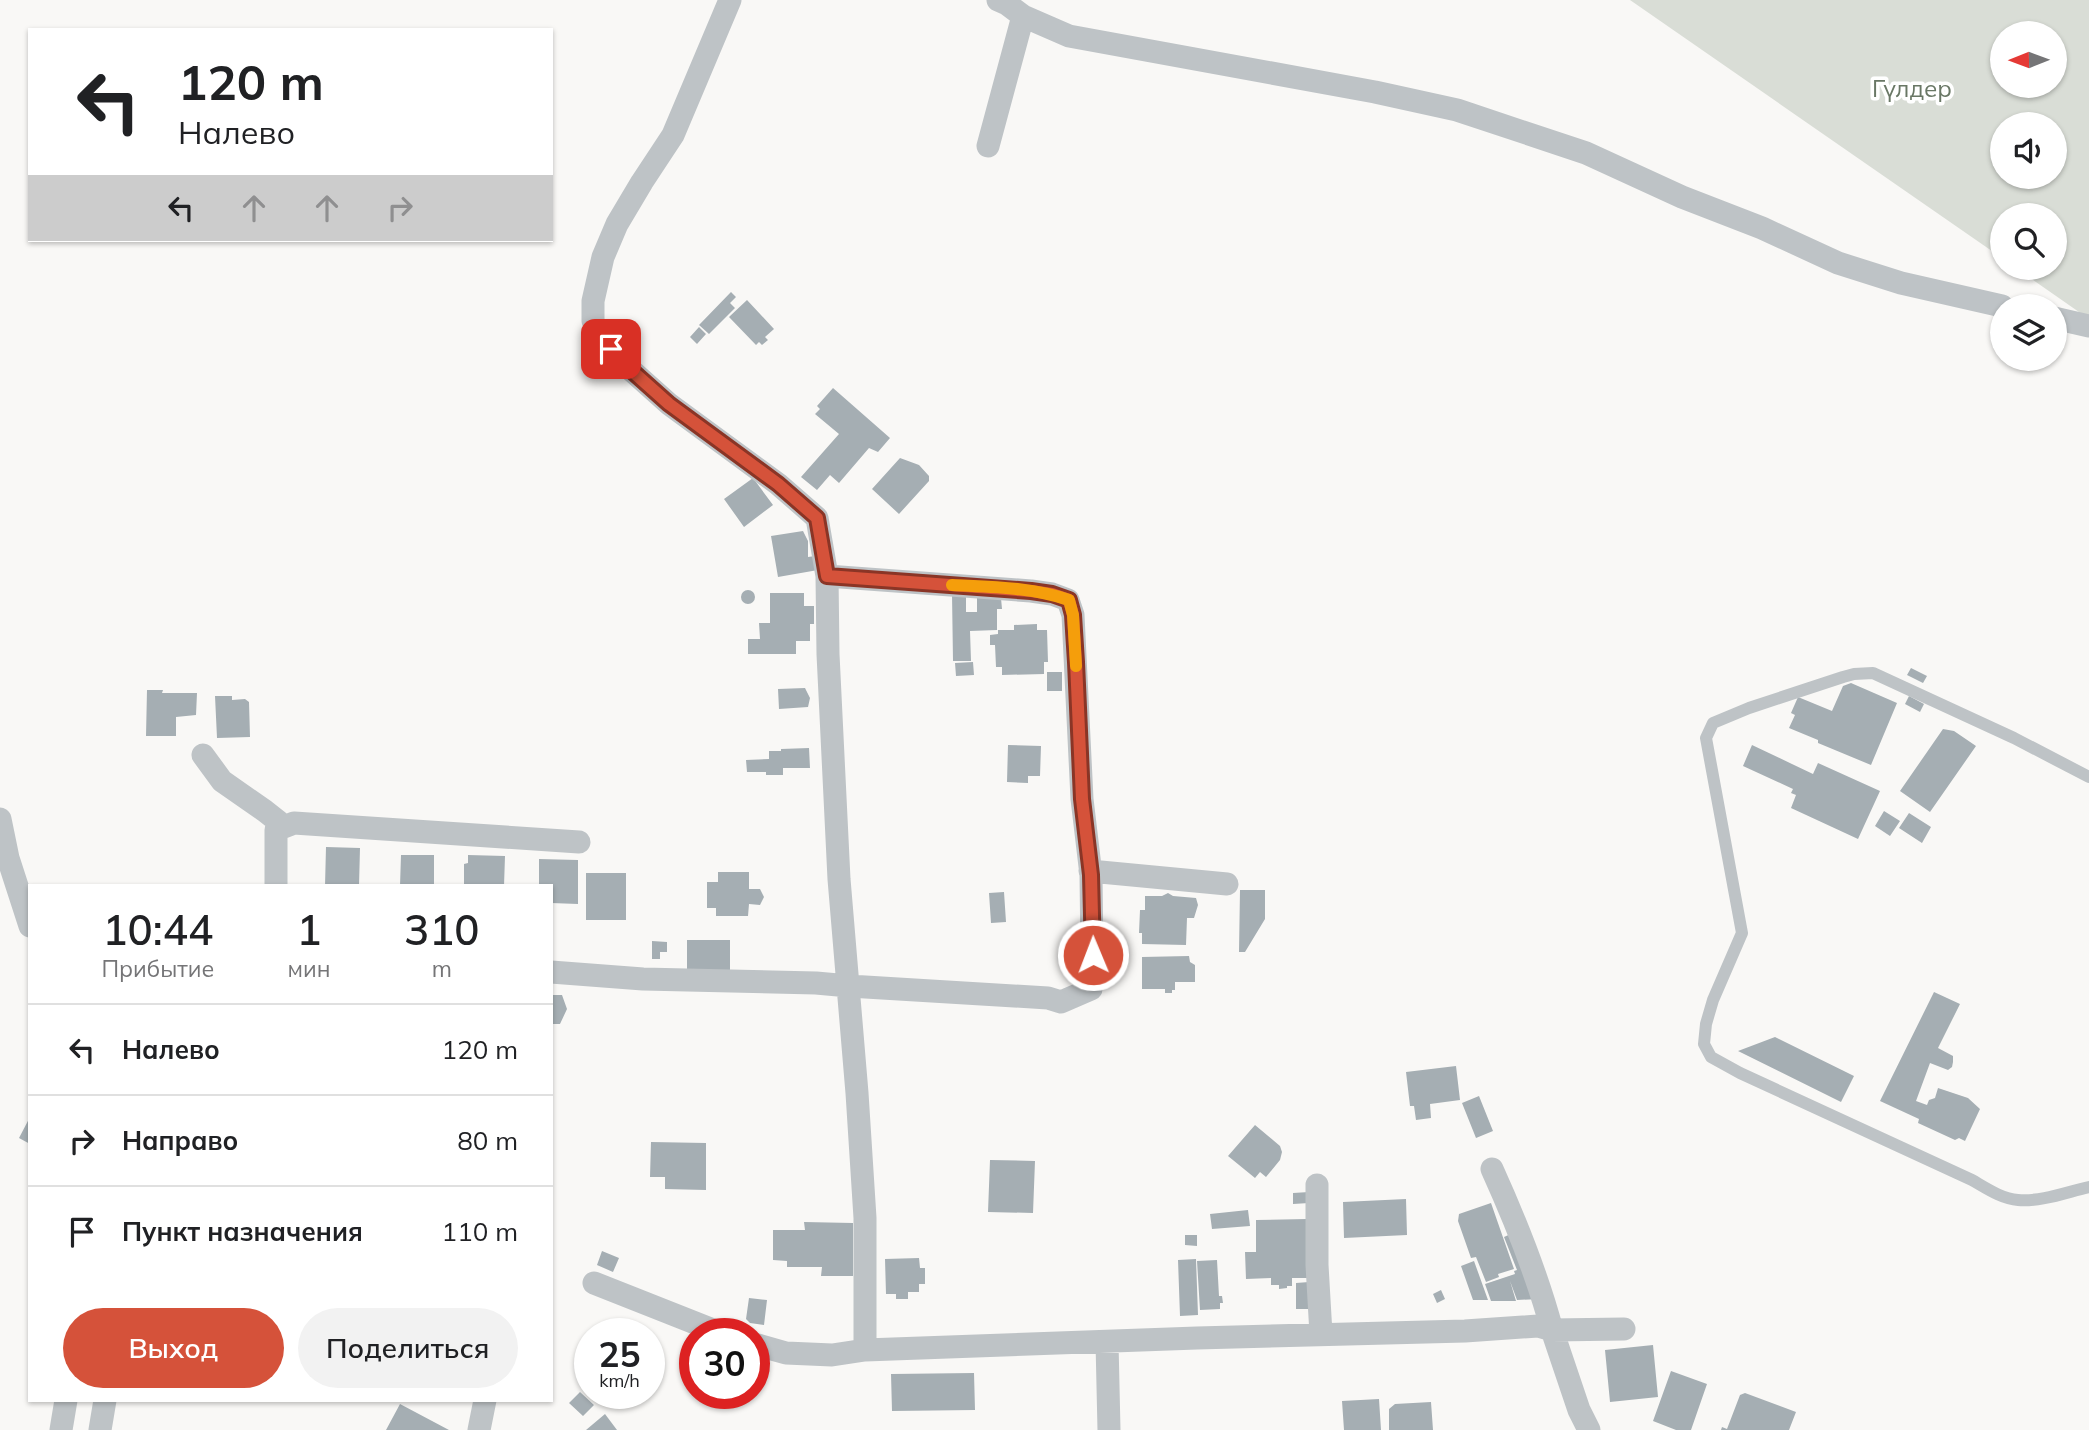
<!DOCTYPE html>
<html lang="ru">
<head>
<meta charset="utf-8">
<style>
  body { margin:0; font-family:Mulish,sans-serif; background:#f2f2f2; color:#202124; height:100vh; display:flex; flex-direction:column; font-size:26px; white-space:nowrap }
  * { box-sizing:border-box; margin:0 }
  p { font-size:23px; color:#757577 }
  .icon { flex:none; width:38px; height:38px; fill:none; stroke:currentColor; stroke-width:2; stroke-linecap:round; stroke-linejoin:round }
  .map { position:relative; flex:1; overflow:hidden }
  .side { position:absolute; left:28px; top:884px; width:525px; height:518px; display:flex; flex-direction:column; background:#fff; border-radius:0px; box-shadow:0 2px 5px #0004 }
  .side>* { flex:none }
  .banner { position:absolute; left:28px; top:28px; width:525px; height:214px; border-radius:0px; box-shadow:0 2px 5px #0004; background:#fff; color:#202124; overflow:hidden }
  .needle { width:46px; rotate:269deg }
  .tools { position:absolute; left:1990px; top:21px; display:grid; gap:14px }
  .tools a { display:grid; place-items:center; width:77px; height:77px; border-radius:50%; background:#fff; box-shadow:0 2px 5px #0004; font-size:35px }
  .speed { position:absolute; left:574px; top:1318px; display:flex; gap:14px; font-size:35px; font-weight:700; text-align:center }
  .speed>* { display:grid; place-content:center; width:91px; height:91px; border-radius:50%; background:#fff; box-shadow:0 2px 5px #0004; line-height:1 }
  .speed small { font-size:18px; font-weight:400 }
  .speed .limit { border:10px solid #d22; background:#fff; color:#111 }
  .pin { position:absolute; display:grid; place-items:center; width:60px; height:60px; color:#fff; margin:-30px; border-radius:14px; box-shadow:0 4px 10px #0006 }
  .me { position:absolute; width:77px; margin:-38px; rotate:359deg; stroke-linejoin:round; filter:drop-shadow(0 0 5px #0008) }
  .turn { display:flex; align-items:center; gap:24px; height:147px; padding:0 35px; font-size:32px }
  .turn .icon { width:91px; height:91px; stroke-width:2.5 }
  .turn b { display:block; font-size:49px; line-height:60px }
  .lanes { display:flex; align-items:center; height:66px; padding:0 35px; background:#0003; justify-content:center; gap:35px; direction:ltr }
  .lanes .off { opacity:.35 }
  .eta { display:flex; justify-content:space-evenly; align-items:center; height:119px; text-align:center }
  .eta b { font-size:42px; font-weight:600; line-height:49px }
  .primary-button { display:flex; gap:14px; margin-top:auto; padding:14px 35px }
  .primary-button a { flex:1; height:80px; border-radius:42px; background:#d5523a; color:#fff; font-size:28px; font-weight:600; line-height:80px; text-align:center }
  .primary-button a+a { background:#f2f2f2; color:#202124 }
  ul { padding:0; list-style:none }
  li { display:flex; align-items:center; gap:21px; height:91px; padding:0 35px; border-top:2px solid #e0e0e0 }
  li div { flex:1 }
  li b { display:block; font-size:26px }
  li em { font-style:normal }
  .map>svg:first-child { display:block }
  .green { fill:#d9ddd6; fill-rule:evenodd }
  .building { fill:#a5aeb3 }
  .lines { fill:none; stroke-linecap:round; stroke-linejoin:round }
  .lane { stroke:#bec3c6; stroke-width:12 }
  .street { stroke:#bec3c6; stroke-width:23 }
  .route-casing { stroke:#8a3526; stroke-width:18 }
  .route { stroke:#d5523a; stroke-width:12 }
  .slow { stroke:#f59e0b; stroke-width:12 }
  .labels { text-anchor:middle; stroke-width:7; stroke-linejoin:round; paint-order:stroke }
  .park-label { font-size:24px; fill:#697765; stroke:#fff }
</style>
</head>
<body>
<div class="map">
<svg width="2089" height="1430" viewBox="0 0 2089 1430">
  <rect width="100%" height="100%" fill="#f9f8f6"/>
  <path class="green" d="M1630,0H2089V319L2016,268H2054V215H2002V258ZM2002,33H2054V86H2002ZM2002,124H2054V177H2002Z"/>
  <path class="building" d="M731,292L736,297L730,303L735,308L709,334L699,325Z
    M747,300L774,329L765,337L768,340L762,345L759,342L756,345L729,317Z
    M699,327L706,334L697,344L690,337Z
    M833,388L890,438L878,452L869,448L839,483L830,475L817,490L801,477L839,434L815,414L820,409L817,406Z
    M900,458L919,465L929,476V481L899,514L872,489Z
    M753,478L773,505L744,527L724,499Z
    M803,531L808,541V557L815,556L818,570L778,577L771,536Z
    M741 597a7 7 0 1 1 14 0a7 7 0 1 1-14 0Z
    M770,593H804V606H814V624H810V641H796V654H748V639H760L759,623H770Z
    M952,594H966V612H977V594L1001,598L1002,609H997V630L970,631L971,661H953Z
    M1037,624V630H1047L1048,662H1044V674L1002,675V667H996L995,645H990V635L998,634V630H1014V625Z
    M973,662L974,675L956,676L955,663Z
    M1911,668L1927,676L1923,683L1907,675Z
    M1047,672H1062V691H1047Z
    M1851,683L1897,703L1871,765L1818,743V740L1789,728L1795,715L1791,713L1798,697L1832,711L1843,686Z
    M805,688L810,698L808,707L779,709L778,689Z
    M147,690H163L162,693H197L196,715L176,717V736H146Z
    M215,696H232V700L245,699L249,702L250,737L217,738Z
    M1909,696L1924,704L1920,712L1905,704Z
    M1943,729L1954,731L1976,746L1930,812L1900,791Z
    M1008,745L1041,746L1040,776H1028V783L1007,782Z
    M1752,745L1813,774L1818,763L1880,791L1858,839L1791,808L1796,795L1791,793L1793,789L1743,766Z
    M809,748L810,768H783V775H766V772H747L746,760L769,759V751H781V749Z
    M1884,811L1900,821L1890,836L1875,826Z
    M1909,813L1931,827L1922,843L1899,828Z
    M326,847L360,848L359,886H325Z
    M401,855H434V886H400Z
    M468,855L505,856L504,886H464V864L468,863Z
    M539,859L578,860V904L551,903V886H539Z
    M718,872H749V889H760L764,897L760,905L749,904L748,916H716V908H707V882H718Z
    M586,873H626V920H586Z
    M1240,890H1265V919L1245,952H1239Z
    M1004,892L1006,922L991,923L989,893Z
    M1168,893L1173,896L1196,898L1198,905L1194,918H1187L1186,945L1142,944V933H1139L1140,910H1145V896H1162Z
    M687,940H730V971H687Z
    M652,941L667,942V952H660V959H652Z
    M1189,956L1190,962L1195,965V982H1175V990H1172V993H1165V989H1142V957Z
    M1934,992L1960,1004L1938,1048L1953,1056V1062L1952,1067L1948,1070L1930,1063L1916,1101L1927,1105L1929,1100L1935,1098L1938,1088L1968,1098L1980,1109L1965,1141L1959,1138L1955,1140L1918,1123L1919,1119L1880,1101Z
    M551,995H562L567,1009L560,1024H551Z
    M1775,1037L1854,1076L1841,1102L1738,1051Z
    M1456,1066L1460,1100L1430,1104L1431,1118L1416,1120L1414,1106H1410L1406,1072Z
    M1479,1096L1493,1131L1476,1138L1462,1103Z
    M30,1117V1144L19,1138Z
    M1255,1125L1280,1146L1282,1152L1280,1160L1266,1177L1260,1172L1255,1178L1228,1156Z
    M651,1142L706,1143V1190L665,1189V1177H650Z
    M990,1160L1035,1161L1033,1213L988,1212Z
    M1309,1192V1203L1293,1204V1193Z
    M1406,1199L1407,1235L1344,1238L1343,1202Z
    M1491,1203L1514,1269L1498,1274L1499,1277L1486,1282L1476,1257L1471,1258L1458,1221L1459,1214Z
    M1248,1210L1250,1226L1212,1229L1210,1214Z
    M1307,1219L1308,1278H1292V1286H1287V1288L1279,1289V1285H1271V1278L1246,1279L1245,1252H1256V1220Z
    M804,1222L853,1223V1276H821L822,1267H787V1261L773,1260V1230H805Z
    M1513,1233L1539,1299L1517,1300L1510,1281L1516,1301H1491L1485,1284L1515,1274L1514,1271L1517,1270L1504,1237Z
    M1185,1235H1197V1246L1185,1245Z
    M602,1251L619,1258L613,1272L597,1265Z
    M919,1258L920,1268H925V1284H919V1292H908V1299H896V1294H886L885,1259Z
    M1196,1259L1198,1315L1180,1316L1178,1260Z
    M1217,1260L1219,1296H1222L1223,1303H1220V1309L1200,1310L1197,1261Z
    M1474,1261L1488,1300H1473L1461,1266Z
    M1309,1282L1313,1309H1296V1283Z
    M1441,1290L1445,1299L1437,1303L1433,1294Z
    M749,1298L767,1300L764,1325L750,1323L746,1319Z
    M1653,1345L1658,1397L1610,1402L1605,1350Z
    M1671,1371L1707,1384L1691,1430H1676L1653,1421Z
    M974,1373L975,1410L892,1411L891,1374Z
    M580,1392L594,1405L583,1416L569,1403Z
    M1745,1393L1796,1412L1789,1430H1721L1722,1427L1727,1429L1740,1395Z
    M1379,1399L1381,1430H1344L1342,1401Z
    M1431,1402L1433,1430H1389V1409L1395,1404Z
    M400,1404L449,1430H386Z
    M605,1414L617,1430H586Z"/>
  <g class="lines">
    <path class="lane" d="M2089,777L2014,738L1873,673L1854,674L1843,677L1749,708L1713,723L1706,738L1742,933L1713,1000L1706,1024L1704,1044L1711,1057L1740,1073L1972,1180C1986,1188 2002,1199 2018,1200C2041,1202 2067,1192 2089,1187"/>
    <path class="street" d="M730,0L673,135L642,182L617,224L603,257L593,301V321L600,336L622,362L669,404L778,484L817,518L827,576L828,654L839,879L857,1093L865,1218V1350L1197,1338L1465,1331L1538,1326L1552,1330L1579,1410L1589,1430
      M998,0L1007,4L1023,16L1069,36L1375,92L1457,110L1586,153L1682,197L1762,228L1838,263L1901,283L2002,306
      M988,146L1023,16
      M2054,318L2089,326
      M203,755L222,781L265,811L284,826
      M0,819L8,858L30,926
      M1090,871L1227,884
      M276,886V830L294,823L579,842
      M551,972L643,979L816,983L849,986L1048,998L1061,1002L1091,989L1092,955L1091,875L1082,799L1073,615L1068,600L1052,594L1031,591L827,576
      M1492,1169C1516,1222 1537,1274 1552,1330L1624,1329
      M1317,1185V1265L1321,1334
      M594,1283L723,1334
      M1107,1342L1109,1430
      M754,1344L786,1353L832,1355L865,1350
      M61,1430L66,1400
      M100,1430L105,1400
      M479,1430L485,1400"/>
  </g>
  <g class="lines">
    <g class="route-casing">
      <path id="route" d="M611,349L622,362L669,404L778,484L817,518L827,576L1031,591L1052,594L1069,600L1073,615L1076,662L1082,799L1091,875L1093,955"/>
    </g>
    <use href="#route" class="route"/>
    <path class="slow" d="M952,585C990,587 1032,587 1069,600L1073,615L1076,666"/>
  </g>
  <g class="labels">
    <g class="park-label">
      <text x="1912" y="97">Гүлдер</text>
    </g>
  </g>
</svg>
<div class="tools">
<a><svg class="needle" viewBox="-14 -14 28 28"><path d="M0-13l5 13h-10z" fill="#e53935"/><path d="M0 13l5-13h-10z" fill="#757577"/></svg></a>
<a><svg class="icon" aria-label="sound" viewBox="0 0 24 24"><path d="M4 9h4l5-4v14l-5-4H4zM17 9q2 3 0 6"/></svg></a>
<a><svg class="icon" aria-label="search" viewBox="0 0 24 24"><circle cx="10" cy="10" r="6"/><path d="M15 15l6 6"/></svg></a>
<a><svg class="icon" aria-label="layers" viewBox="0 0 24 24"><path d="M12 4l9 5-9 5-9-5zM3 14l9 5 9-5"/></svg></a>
</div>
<div class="speed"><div>25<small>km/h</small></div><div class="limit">30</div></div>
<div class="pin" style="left:611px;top:349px;background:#d93025"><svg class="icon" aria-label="arrive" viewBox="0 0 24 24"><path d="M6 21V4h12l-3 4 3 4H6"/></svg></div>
<svg class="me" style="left:1093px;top:955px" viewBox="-20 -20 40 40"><circle r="17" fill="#d5523a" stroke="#fff" stroke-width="3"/><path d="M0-11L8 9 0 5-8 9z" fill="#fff"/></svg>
<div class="banner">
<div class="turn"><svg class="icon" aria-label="left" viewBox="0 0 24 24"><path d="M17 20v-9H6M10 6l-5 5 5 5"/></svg><div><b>120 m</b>Налево</div></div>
<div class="lanes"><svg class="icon" aria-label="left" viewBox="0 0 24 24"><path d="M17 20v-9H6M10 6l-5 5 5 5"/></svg><svg class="icon off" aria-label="ahead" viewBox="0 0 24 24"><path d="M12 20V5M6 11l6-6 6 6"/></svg><svg class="icon off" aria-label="ahead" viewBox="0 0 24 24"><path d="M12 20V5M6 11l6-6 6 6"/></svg><svg class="icon off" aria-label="right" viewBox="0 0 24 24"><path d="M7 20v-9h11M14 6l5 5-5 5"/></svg></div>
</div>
<section class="side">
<div class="eta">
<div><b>10:44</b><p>Прибытие</p></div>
<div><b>1</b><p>мин</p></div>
<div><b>310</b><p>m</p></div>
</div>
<ul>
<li><svg class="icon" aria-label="left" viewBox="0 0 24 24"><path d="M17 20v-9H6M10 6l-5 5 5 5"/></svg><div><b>Налево</b></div><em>120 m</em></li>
<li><svg class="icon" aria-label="right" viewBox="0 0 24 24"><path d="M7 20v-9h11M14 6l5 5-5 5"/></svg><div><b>Направо</b></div><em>80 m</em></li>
<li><svg class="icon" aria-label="arrive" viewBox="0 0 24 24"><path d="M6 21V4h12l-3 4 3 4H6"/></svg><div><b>Пункт назначения</b></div><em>110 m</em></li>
</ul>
<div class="primary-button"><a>Выход</a><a>Поделиться</a></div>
</section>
</div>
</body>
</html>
